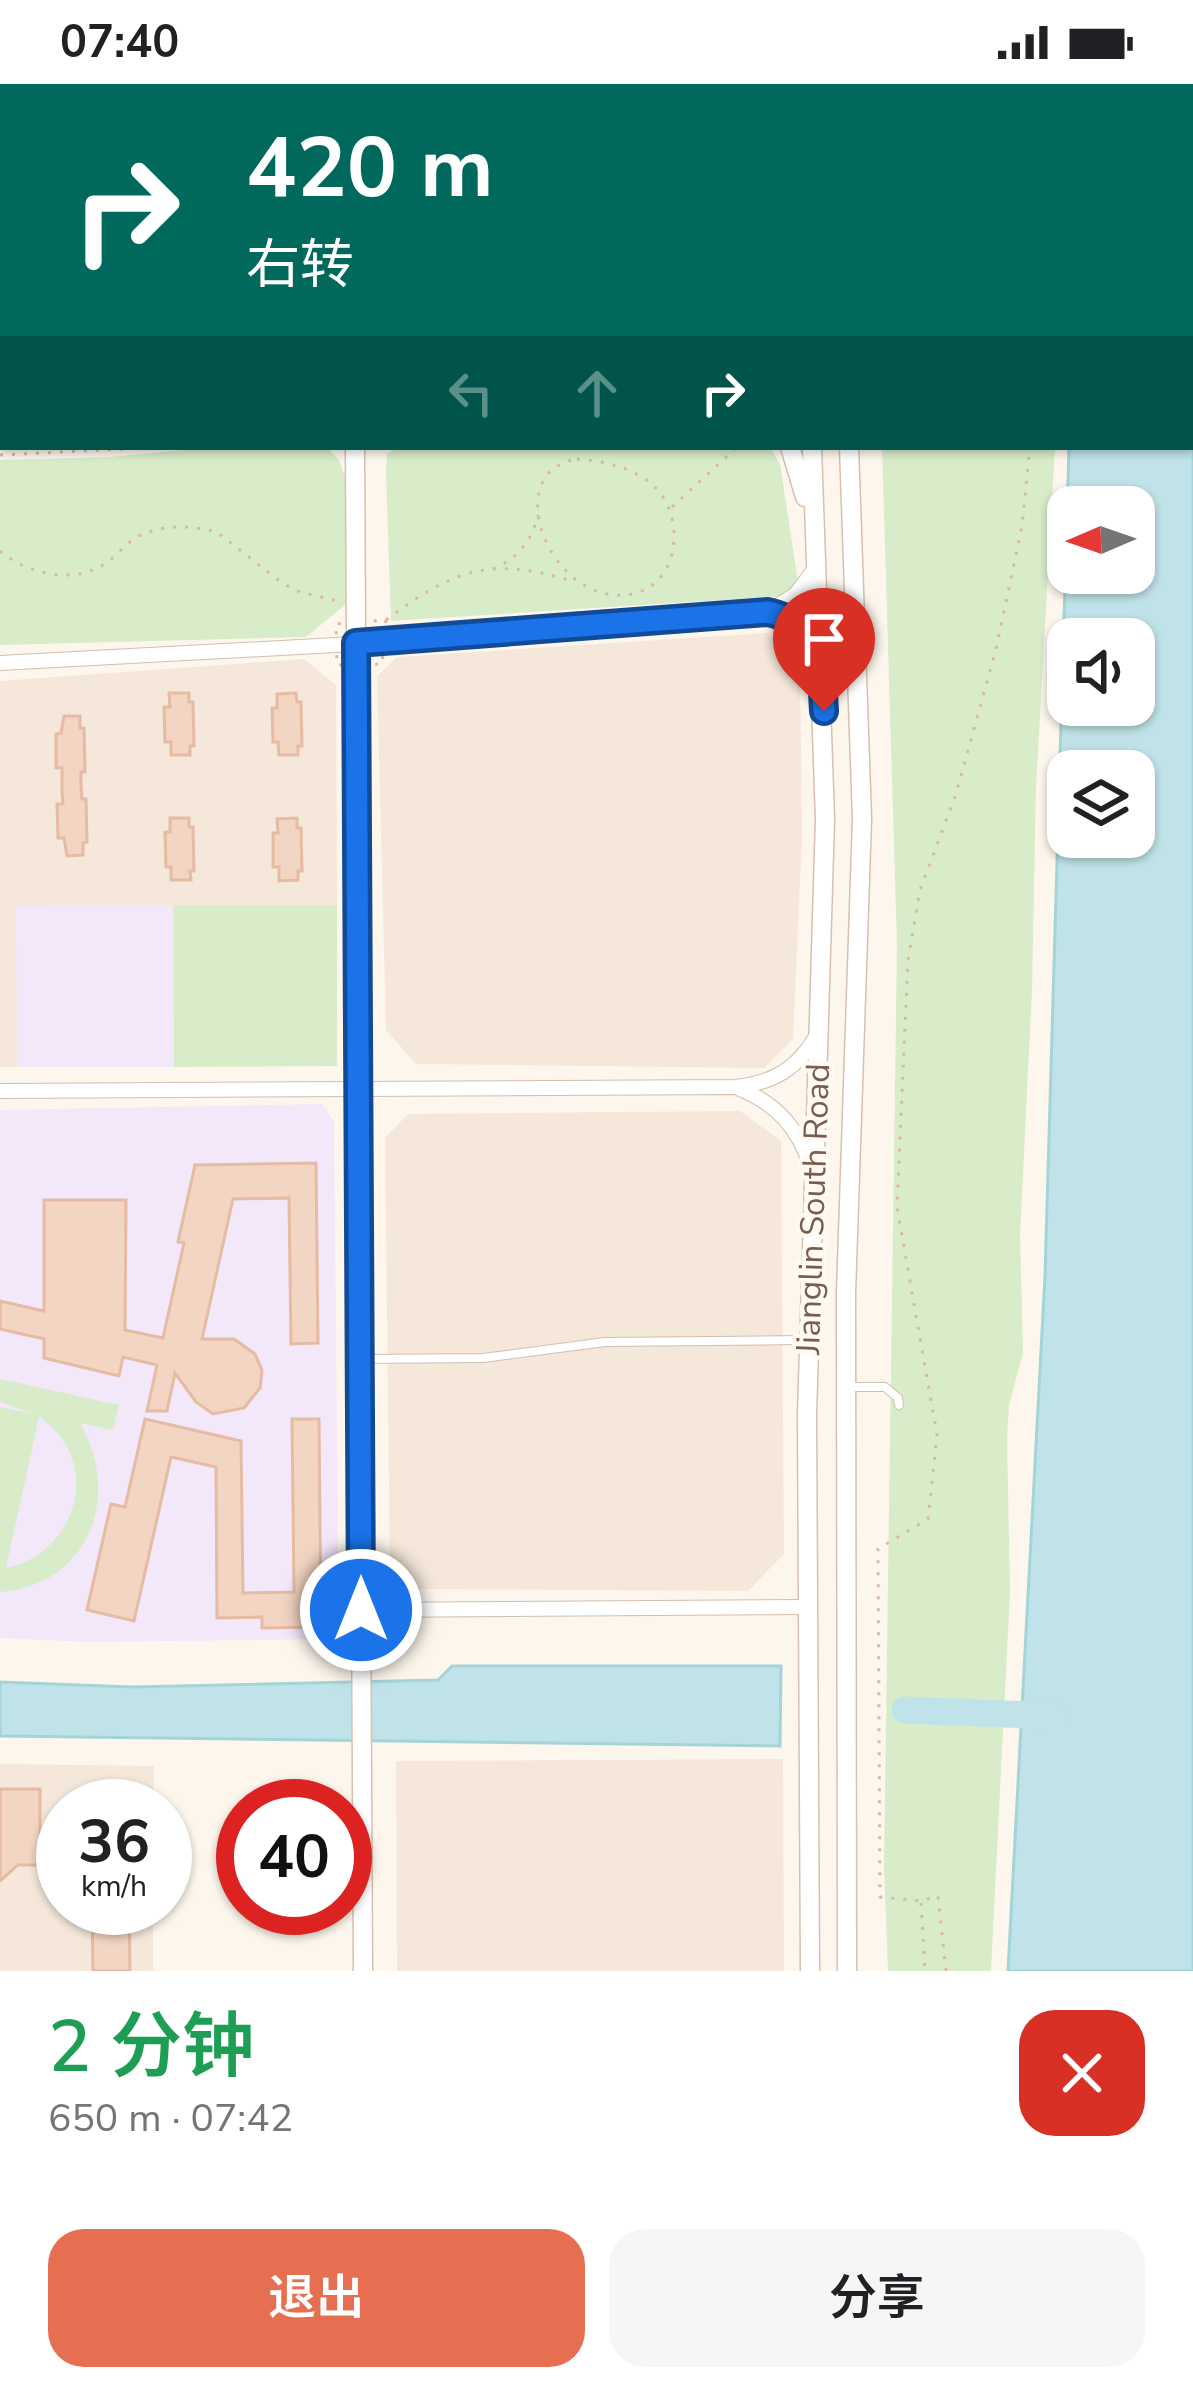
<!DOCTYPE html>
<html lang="zh">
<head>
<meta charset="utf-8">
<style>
  body { margin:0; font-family:"Nunito Sans","Noto Sans SC",sans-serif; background:#f6f6f6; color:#202124; height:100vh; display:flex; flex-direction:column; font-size:45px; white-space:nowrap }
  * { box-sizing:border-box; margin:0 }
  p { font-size:39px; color:#757577 }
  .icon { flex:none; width:66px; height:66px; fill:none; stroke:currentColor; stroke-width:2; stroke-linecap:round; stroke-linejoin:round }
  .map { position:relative; height:1887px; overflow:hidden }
  .panel { display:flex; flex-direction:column; background:#fff; flex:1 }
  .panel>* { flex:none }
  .top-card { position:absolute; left:0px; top:0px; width:1194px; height:366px; box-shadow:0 3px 9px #0004; background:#00695c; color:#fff; overflow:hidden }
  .needle { width:78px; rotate:268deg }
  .controls { position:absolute; left:1047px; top:402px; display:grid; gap:24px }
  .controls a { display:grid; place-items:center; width:108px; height:108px; border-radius:24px; background:#fff; box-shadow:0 3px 9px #0004; font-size:60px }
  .speed { position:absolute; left:36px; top:1695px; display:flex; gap:24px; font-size:60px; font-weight:700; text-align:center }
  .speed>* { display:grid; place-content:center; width:156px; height:156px; border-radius:50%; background:#fff; box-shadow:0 3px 9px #0004; line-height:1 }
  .speed small { font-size:30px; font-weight:400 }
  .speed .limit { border:18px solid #d22; background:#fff; color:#111 }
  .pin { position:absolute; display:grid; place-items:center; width:102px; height:102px; color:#fff; margin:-123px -51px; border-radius:50% 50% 50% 0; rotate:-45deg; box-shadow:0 0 12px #0007 }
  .pin .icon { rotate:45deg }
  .me { position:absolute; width:132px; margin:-66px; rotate:0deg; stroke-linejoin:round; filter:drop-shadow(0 0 9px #0008) }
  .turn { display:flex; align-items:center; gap:42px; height:252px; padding:0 48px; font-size:54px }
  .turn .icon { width:156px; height:156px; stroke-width:2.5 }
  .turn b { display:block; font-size:84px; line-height:102px }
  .lanes { display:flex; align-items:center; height:114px; padding:0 48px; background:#0003; justify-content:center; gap:60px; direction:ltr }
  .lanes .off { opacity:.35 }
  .round { display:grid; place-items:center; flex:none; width:126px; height:126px; border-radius:36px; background:#f6f6f6 }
  .headline { display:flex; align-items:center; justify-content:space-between; height:204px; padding:0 48px }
  h1 { font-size:72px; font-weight:600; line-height:90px; color:#1e9e55 }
  .action { display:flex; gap:24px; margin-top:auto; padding:24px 48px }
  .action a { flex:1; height:138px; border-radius:36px; background:#e76f51; color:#fff; font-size:48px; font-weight:600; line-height:138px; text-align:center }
  .action a+a { background:#f6f6f6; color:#202124 }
  .status { display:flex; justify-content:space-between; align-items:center; height:84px; padding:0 60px; background:#fff; direction:ltr }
  .status svg { height:33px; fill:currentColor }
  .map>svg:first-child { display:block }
  .residential { fill:#f5e8da }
  .education { fill:#f3e8fa }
  .green { fill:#d8ecc9; fill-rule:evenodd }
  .water { fill:#bfe3e8; stroke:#a5d3da; stroke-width:3; fill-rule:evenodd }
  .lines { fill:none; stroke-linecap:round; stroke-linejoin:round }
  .river { stroke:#bfe3e8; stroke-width:27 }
  .building { fill:#f3d5c3; stroke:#e6bba3; stroke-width:3 }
  .lane-casing { stroke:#d1beb0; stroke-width:10 }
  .street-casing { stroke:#d1beb0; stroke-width:16 }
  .secondary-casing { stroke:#d6c0b0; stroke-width:21 }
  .primary-casing { stroke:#dad1cd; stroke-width:24 }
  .path { stroke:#d9b8a5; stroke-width:3; stroke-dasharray:3 9; stroke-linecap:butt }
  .lane { stroke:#fff; stroke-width:8 }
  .street { stroke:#fff; stroke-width:14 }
  .secondary { stroke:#fff; stroke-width:18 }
  .primary { stroke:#fbd9a5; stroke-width:21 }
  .route-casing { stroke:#114b97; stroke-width:30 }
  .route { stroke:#1a73e8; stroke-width:21 }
  .labels { text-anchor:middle; stroke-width:9; stroke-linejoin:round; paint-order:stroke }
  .street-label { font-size:33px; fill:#7a5c4d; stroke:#fffaf3 }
</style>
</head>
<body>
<div class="status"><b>07:40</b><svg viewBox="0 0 49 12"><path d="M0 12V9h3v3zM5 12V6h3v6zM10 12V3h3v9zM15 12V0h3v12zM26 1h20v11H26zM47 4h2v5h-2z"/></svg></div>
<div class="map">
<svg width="1193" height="1887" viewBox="0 0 1193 1887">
  <rect width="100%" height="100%" fill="#fdf6ec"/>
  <path class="residential" d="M767,549L800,576L802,752L793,955L764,984L416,980L386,946L377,592L397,573Z
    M304,575L336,601L337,821L17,822V983H0V597Z
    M740,1027L781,1057L784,1470L748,1507L409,1505L390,1484L385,1054L408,1030Z
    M783,1675L784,1887H397L396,1677Z
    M0,1680L154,1682L153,1722H63V1824H153V1887H0Z"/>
  <path class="education" d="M173,821L174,983H17L16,822Z
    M322,1020L334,1037L339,1555L89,1558L0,1554V1026Z"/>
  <path class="green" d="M230,0H768L769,3H230Z
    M213,363H327L339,376L345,392V521L306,553L0,561V376L110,373Z
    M398,363H770L780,380L800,511L391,537L386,389L387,370Z
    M882,363H1055L1036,703L1032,906L1020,1150L1023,1269L1009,1321L1007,1354L1010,1508L991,1887H888L884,1781L897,861Z
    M173,821H337V982L174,983Z
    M0,1295L119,1321L113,1346L80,1339C122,1411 90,1501 0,1508V1323L33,1330L0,1318ZM39,1333C104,1376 78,1469 6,1484Z"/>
  <path class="water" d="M1053,0H1193V1887H1008L1045,1192L1069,363H1191V3ZM1068,423H1134V489H1068ZM1068,555H1134V621H1068ZM1068,687H1134V753H1068Z
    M452,1582H781L780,1662L0,1652V1598L132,1603L438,1596Z"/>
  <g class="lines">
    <path class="river" d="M905,1626L1057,1632"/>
  </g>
  <path class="building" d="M169,609H189V618H193L194,662H190V671H171V658H165L164,623H170Z
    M296,609L297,618H301L302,662H298V671H279L278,658H273L272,624H277V610Z
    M64,632H80V644H84L85,688H81V701L82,715H86L87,758L83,759V771L67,772L64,754H58L57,720H63L62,707V684H56V650L61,649Z
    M170,734H189V743H193L194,787H190L191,796H171V783H166L165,748H170Z
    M297,734V744H301L302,787H298V796L279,797V783H273V749H278L277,735Z
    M316,1079L318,1259L291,1260L289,1114L233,1115L202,1255H234L255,1270L262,1286L260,1304L244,1324L213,1330L196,1318L175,1289L167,1327H147L157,1281L123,1273L119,1292L44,1274V1255L0,1245V1217L44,1227V1116H126L125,1246L163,1254L184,1159L178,1158L195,1081Z
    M145,1335L241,1357L243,1509L294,1508L292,1335H319L321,1543L262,1544V1533L217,1534L216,1383L171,1373L134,1537L87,1526L111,1420L125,1423Z
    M0,1705H40V1749H44V1781H18L0,1797Z
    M144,1707V1722H82V1708Z
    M92,1824H129L130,1887H93Z"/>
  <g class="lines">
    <g class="lane-casing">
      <path id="lane" d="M361,1275L483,1274L605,1258L807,1256
        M847,1303H885L898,1314L899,1321"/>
    </g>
    <g class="street-casing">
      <path id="street" d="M768,528L796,510L816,483
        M0,579L336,561L768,528L794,537L818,565
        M740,1005C777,1020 799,1045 811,1083
        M0,1007L735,1003C774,999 798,984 817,951
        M361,1526L808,1523"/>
    </g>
    <g class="secondary-casing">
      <path id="secondary" d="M835,0V3
        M205,3V0
        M791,3L792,0
        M0,223H3
        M0,347H3
        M355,363L363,1887
        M790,363L805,413
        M810,1887L807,1331L825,735L812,363
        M847,1887L846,1209L862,735L849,363"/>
    </g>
    <g class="primary-casing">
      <path id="primary" d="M1191,180H1193
        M1191,221H1193
        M0,246H3
        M0,272H3
        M0,300H3
        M0,330H3"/>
    </g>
    <path class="path" d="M604,0L606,3
      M691,0L694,3
      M984,0L985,3
      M326,3L327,0
      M541,3L545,0
      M647,3L662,0
      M0,80L3,78
      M0,129L3,128
      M0,371L164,363
      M577,375C606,377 641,385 660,409C684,439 678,498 636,509C554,531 495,388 577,375Z
      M672,423L737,363
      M0,467C27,490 75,501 106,479C119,470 128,456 143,450C167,440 193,442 217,448L282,499L300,508L342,518
      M493,485C517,475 532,457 538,431
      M386,536C451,487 490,471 571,497
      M386,536L382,580L337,581L336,540Z
      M921,1819L925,1887
      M946,1887L938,1812L921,1817L880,1813L878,1465L928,1435L937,1351L897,1123L908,876L920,806L956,710L996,565L1022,442L1030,363"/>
    <use href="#lane" class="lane"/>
    <use href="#street" class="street"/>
    <use href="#secondary" class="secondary"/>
    <use href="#primary" class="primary"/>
  </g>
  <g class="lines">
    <g class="route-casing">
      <path id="route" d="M361,1526L356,559L768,528C825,541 821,579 824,627"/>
    </g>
    <use href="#route" class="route"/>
  </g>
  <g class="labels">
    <g class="street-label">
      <text transform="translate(812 1125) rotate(-88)" y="12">Jianglin South Road</text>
    </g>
  </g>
</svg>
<div class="controls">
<a><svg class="needle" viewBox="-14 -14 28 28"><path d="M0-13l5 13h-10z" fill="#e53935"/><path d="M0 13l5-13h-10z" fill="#757577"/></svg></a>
<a><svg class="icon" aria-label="sound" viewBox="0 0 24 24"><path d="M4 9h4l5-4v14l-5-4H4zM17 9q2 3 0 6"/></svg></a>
<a><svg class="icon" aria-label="layers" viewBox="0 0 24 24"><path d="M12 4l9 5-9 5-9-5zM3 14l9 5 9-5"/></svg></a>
</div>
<div class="speed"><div>36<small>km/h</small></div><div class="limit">40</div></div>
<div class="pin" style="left:824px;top:627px;background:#d93025"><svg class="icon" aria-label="arrive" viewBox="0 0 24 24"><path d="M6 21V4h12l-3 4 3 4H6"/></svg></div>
<svg class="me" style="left:361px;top:1526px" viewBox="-20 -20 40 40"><circle r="17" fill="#1a73e8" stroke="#fff" stroke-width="3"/><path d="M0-11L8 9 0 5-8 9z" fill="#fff"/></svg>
<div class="top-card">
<div class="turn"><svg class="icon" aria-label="right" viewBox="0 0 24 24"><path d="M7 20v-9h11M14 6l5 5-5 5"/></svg><div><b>420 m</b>右转</div></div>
<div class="lanes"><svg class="icon off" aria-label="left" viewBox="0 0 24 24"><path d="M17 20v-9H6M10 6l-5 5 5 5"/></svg><svg class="icon off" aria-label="ahead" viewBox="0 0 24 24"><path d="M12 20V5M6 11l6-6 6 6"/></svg><svg class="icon" aria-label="right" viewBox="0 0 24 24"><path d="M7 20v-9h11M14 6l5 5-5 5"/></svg></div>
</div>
</div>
<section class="panel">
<div class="headline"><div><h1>2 分钟</h1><p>650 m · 07:42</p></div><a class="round" style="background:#d93025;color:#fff"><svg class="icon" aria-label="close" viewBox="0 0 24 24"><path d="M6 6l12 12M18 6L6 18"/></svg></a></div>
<div class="action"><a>退出</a><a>分享</a></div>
</section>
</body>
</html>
